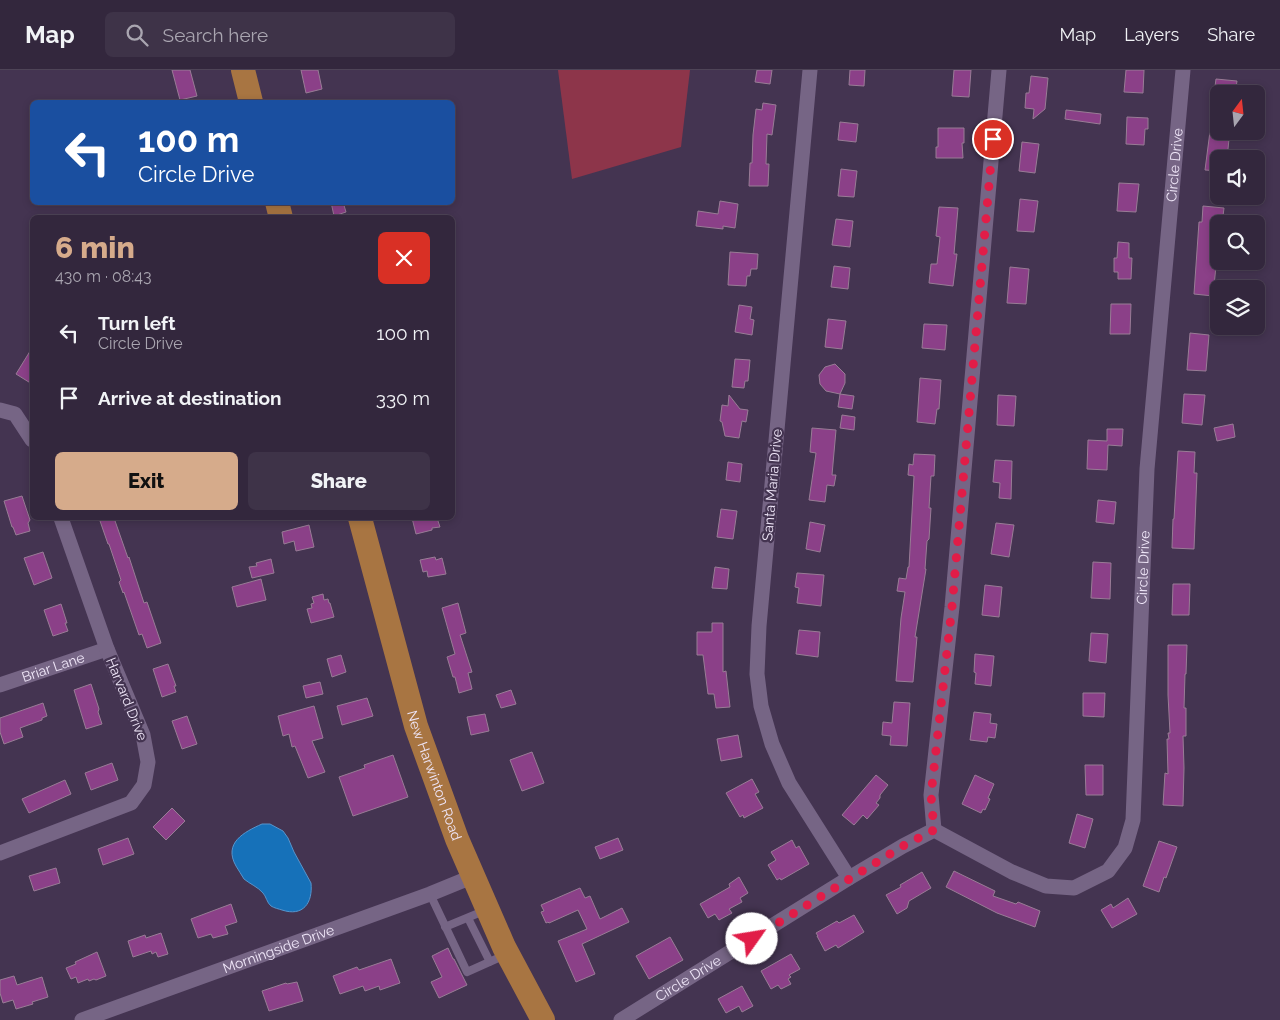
<!DOCTYPE html>
<html lang="en">
<head>
<meta charset="utf-8">
<style>
  body { margin:0; font-family:Raleway,sans-serif; background:#3e3348; color:#f1f3f6; height:100vh; display:flex; flex-direction:column; font-size:19px; white-space:nowrap }
  * { box-sizing:border-box; margin:0 }
  p { font-size:16px; color:#a9a5b0 }
  .icon { flex:none; width:28px; height:28px; fill:none; stroke:currentColor; stroke-width:2; stroke-linecap:round; stroke-linejoin:round }
  .map { position:relative; flex:1; overflow:hidden }
  .sheet { position:absolute; left:30px; top:145px; width:425px; height:305px; display:flex; flex-direction:column; background:#33273d; border-radius:8px; box-shadow:0 2px 8px #0003,0 0 0 1px #4e4457 }
  .sheet>* { flex:none }
  .top-card { position:absolute; left:30px; top:30px; width:425px; height:105px; border-radius:8px; box-shadow:0 2px 8px #0003,0 0 0 1px #4e4457; background:#1a4fa0; color:#fff; overflow:hidden }
  .needle { width:32px; rotate:15deg }
  .buttons { position:absolute; left:1210px; top:15px; display:grid; gap:10px }
  .buttons a { display:grid; place-items:center; width:55px; height:55px; border-radius:8px; background:#33273d; box-shadow:0 2px 8px #0003,0 0 0 1px #4e4457; font-size:25px }
  .pin { position:absolute; display:grid; place-items:center; width:42px; height:42px; color:#fff; margin:-21px; border:2px solid #fff; border-radius:50%; box-shadow:0 1px 5px #0007 }
  .me { position:absolute; width:55px; margin:-28px; rotate:58deg; stroke-linejoin:round; filter:drop-shadow(0 0 4px #0008) }
  .turn { display:flex; align-items:center; gap:18px; height:105px; padding:0 25px; font-size:22px }
  .turn .icon { width:65px; height:65px; stroke-width:2.5 }
  .turn b { display:block; font-size:35px; line-height:42px }
  .round { display:grid; place-items:center; flex:none; width:52px; height:52px; border-radius:8px; background:#3e3348 }
  .headline { display:flex; align-items:center; justify-content:space-between; height:85px; padding:0 25px }
  h1 { font-size:30px; font-weight:800; line-height:38px; color:#d6ab8b }
  .primary-button { display:flex; gap:10px; margin-top:auto; padding:10px 25px }
  .primary-button a { flex:1; height:58px; border-radius:8px; background:#d6ab8b; color:#111; font-size:20px; font-weight:800; line-height:58px; text-align:center }
  .primary-button a+a { background:#3e3348; color:#f1f3f6 }
  ul { padding:0; list-style:none }
  li { display:flex; align-items:center; gap:15px; height:65px; padding:0 25px }
  li div { flex:1 }
  li b { display:block; font-size:19px }
  li em { font-style:normal }
  header { display:flex; align-items:center; gap:30px; box-sizing:border-box; height:70px; padding:0 25px; background:#33273d; border-bottom:1px solid #4e4457 }
  header strong { font-size:24px }
  nav { display:flex; gap:28px; margin-inline-start:auto; font-size:18px }
  .search { width:350px; height:45px; background:#3e3348; display:flex; align-items:center; gap:12px; box-sizing:border-box; padding:0 18px; border-radius:8px; color:#a9a5b0; font-size:19px }
  .map>svg:first-child { display:block }
  .green { fill:#8d354a }
  .water { fill:#1671b9; stroke:#5794cc }
  .building { fill:#8b4088; stroke:#997c96 }
  .lines { fill:none; stroke-linecap:round; stroke-linejoin:round }
  .lane { stroke:#766585; stroke-width:8 }
  .street { stroke:#766585; stroke-width:15 }
  .primary { stroke:#a87542; stroke-width:24 }
  .route { stroke:#e11d48; stroke-width:9; stroke-dasharray:0 16.2 }
  .labels { text-anchor:middle; stroke-width:4.5; stroke-linejoin:round; paint-order:stroke }
  .street-label { font-size:14px; fill:#efe6f8; stroke:#443451 }
</style>
</head>
<body>
<header>
<strong>Map</strong>
<div class="search"><svg class="icon" aria-label="search" viewBox="0 0 24 24"><circle cx="10" cy="10" r="6"/><path d="M15 15l6 6"/></svg>Search here</div>
<nav><a>Map</a><a>Layers</a><a>Share</a></nav>
</header>
<div class="map">
<svg width="1280" height="950" viewBox="0 0 1280 950">
  <rect width="100%" height="100%" fill="#443451"/>
  <path class="green" d="M558,0H690L681,77L572,109Z"/>
  <path class="water" d="M262,754H270L283,761L288,768L294,782L311,813C313,833 303,847 282,840C279,839 274,838 271,836C267,833 266,826 263,823C258,817 250,814 244,809C241,805 239,800 236,796C223,773 244,762 262,754Z"/>
  <path class="building" d="M172,0H190L197,26L180,30Z
    M301,0H318L322,19L306,23Z
    M757,0H772L770,14L755,12Z
    M850,0H865L864,16L849,15Z
    M954,0H971L969,27L952,26Z
    M1126,0H1144L1143,23L1124,22Z
    M1031,6L1048,8L1045,39L1033,49L1034,39L1025,38L1026,23H1029Z
    M1216,9L1237,11L1235,24H1214Z
    M763,33L776,35L772,65L767,64L766,94H769L768,116H749L750,93H752L753,65L756,39L762,40Z
    M1066,40L1101,44L1100,54L1065,49Z
    M1212,46H1219V68L1229,69L1227,89H1219V101L1205,100Z
    M1127,47L1148,48V59H1145L1144,75L1126,74Z
    M840,52L858,54L856,72L838,70Z
    M938,58H964V73H962L963,88H936V77H938Z
    M1022,72L1039,74L1035,103L1019,101Z
    M841,99L857,101L854,127L838,126Z
    M1119,113L1139,114L1136,142L1117,141Z
    M1020,129L1038,131L1034,162L1017,161Z
    M720,131L738,134L735,158L723,156V159L696,156L698,141L718,144Z
    M331,132H343L346,142L334,146Z
    M1203,136L1224,138L1222,154H1219V165L1216,164L1213,196H1216L1213,226L1194,224L1199,152H1202Z
    M939,137L958,138L954,184H957L953,216L929,213L931,194H937L940,167L936,166Z
    M836,149L853,151L850,177L832,175Z
    M1118,172L1129,173V188H1132L1131,209H1118V202H1114V188H1117Z
    M730,182L758,184L757,199H751L750,206H747L746,216L728,215Z
    M834,196L850,198L848,219L831,217Z
    M1010,197L1029,199L1026,234L1007,233Z
    M1111,234H1131L1130,264H1110Z
    M739,235L752,237L750,249L754,250L752,265L735,262Z
    M828,249L846,251L842,279L825,277Z
    M924,254L947,255L945,280L922,278Z
    M1190,263L1209,265L1206,301L1187,300Z
    M32,278V314L16,304Z
    M735,289L750,290L748,311H745L744,318L732,317Z
    M835,294L845,304V313L840,324L826,321L820,314L819,305L825,297Z
    M920,308L941,310L939,339H937L935,354L917,352Z
    M840,324L854,326L852,339L838,337Z
    M1184,324L1205,325L1202,355L1182,353Z
    M729,325L740,339L748,340L746,352L742,351L739,368L725,366L722,352L720,351L722,335L728,336Z
    M998,325L1016,326L1014,356L997,355Z
    M842,345L855,347L854,360L840,358Z
    M1233,354L1235,367L1217,371L1214,358Z
    M812,358L836,360L832,405H836L834,416L827,415L825,432L809,430L816,383L810,382Z
    M1107,359H1123L1122,376L1108,375L1107,400L1087,399L1088,370L1107,371Z
    M1178,381L1195,382L1194,403H1197L1194,479L1172,478L1173,449H1174Z
    M914,384L935,385L934,406H931L929,438H931L929,469L927,471L925,499H926L915,567H917L913,612L896,611L901,548L905,522L897,521L899,508L906,509L908,497H909L914,406L908,405L909,394L913,395Z
    M995,390L1012,391L1011,429L999,428L1000,413L993,412Z
    M728,392L742,394L740,412L726,410Z
    M22,426L30,450L28,453L30,461L16,465L13,457H12L4,431Z
    M1098,430L1116,432L1114,454L1096,452Z
    M721,439L737,441L733,469L717,467Z
    M99,448H114L128,488L129,487L144,533L147,532L161,573L147,578L142,564L139,565L124,522L123,523L119,512L121,510L109,474H108Z
    M412,448H437L440,457L432,458V460L416,464Z
    M810,452L825,455L820,482L806,479Z
    M996,453L1014,455L1009,487L991,484Z
    M309,455L314,477L296,481L294,471L284,474L282,462Z
    M43,482L52,508L34,515L24,488Z
    M435,487L436,490L442,488L446,504L428,507L427,501L423,502L420,490Z
    M271,489L274,503L252,508L249,497L257,496L256,493Z
    M1093,492L1111,493L1110,529L1091,528Z
    M715,497L729,499L727,519L712,518Z
    M797,503L824,505L821,536L797,533L799,518L795,517Z
    M261,509L266,530L237,537L232,517Z
    M1173,514H1190L1189,545H1172Z
    M985,515L1002,517L999,547L982,545Z
    M323,524L324,530L328,529L329,533H330L334,547L311,553L307,539L312,538L311,534L314,533L312,527Z
    M458,533L466,563L460,565L472,602L468,603L472,619L459,623L455,607H453L447,587L455,584L442,538Z
    M61,534L67,553H65L68,561L53,566L44,540Z
    M712,553H723V602L726,601L730,637L716,638L714,624H708L703,585H697V562H712Z
    M799,560L820,562L818,587L796,584Z
    M1091,563L1108,564L1106,593L1089,591Z
    M1168,575H1187L1186,604H1185L1184,638H1186V666H1183L1184,698L1183,736L1163,735L1165,703L1168,704L1167,669H1169L1168,663H1170L1168,625Z
    M975,584L994,586L991,616L975,614L976,603L974,602Z
    M341,585L346,602L332,607L327,589Z
    M168,594L176,616H174L176,622L162,627L153,599Z
    M320,612L323,624L306,628L303,616Z
    M91,614L99,639L98,642L102,654L86,659L74,620Z
    M511,620L516,634L501,638L496,625Z
    M1083,623H1105L1104,647L1083,646Z
    M367,628L373,646L342,655L337,636Z
    M894,632L910,633L907,676L890,675L891,666L882,665L883,652L892,653Z
    M43,633L47,646L42,648V650L20,658L23,667L4,674L0,662V648Z
    M314,636L323,668L312,671L325,702L308,708L295,676L292,677L289,664L283,666L278,646Z
    M974,642L991,644L990,653L997,654L995,668L988,667L987,672L970,670Z
    M485,644L489,661L471,665L467,647Z
    M187,646L197,674L182,679L172,651Z
    M738,665L742,687L721,691L717,669Z
    M532,682L544,713L522,721L510,690Z
    M393,685L408,727L353,746L339,707L365,698L364,695Z
    M112,693L118,710L91,720L85,703Z
    M1085,695H1103V725H1086Z
    M876,705L888,715L880,725V728L876,733L879,735L867,749L863,745L854,755L842,745Z
    M975,705L994,714L988,728L990,729L985,740L983,739L981,743L962,734Z
    M752,709L759,722L755,724L763,738L744,748L743,745L740,747L726,723Z
    M65,710L71,724L29,743L22,729Z
    M172,738L185,751L166,770L153,757Z
    M1077,744L1093,749L1085,778L1069,773Z
    M128,768L134,784L103,795L98,779Z
    M618,768L623,780L600,789L595,777Z
    M792,770L796,778L799,776L809,794L781,810L780,808L777,810L768,795L776,790L771,782Z
    M1159,771L1177,777L1166,808L1164,807L1159,822L1143,816Z
    M56,798L60,813L34,821L29,806Z
    M954,801L995,821L993,826L1016,834L1018,832L1040,841L1035,857L997,843L946,817Z
    M922,802L931,818L909,831L907,838L897,844L886,825L901,817L900,815Z
    M739,807L748,823L740,828L742,832L729,839L732,843L719,850L715,844L708,848L700,834L730,817L729,814Z
    M580,818L585,828L590,826L600,849L622,838L629,852L582,874L595,904L576,912L558,871L587,859L578,840L549,853L548,852L546,853L541,842L544,841L541,835Z
    M1128,828L1137,844L1112,858L1101,840L1111,834L1113,838Z
    M231,834L237,852L225,856L228,864L213,868L211,864L198,868L191,849Z
    M854,845L864,862L838,878L836,875L825,881L817,866H818L816,863L837,851L839,853Z
    M161,863L168,884L158,887L156,882L152,884L151,881L133,887L128,871L145,865L146,868Z
    M670,867L683,890L649,909L636,886Z
    M448,878L453,889H454L467,915L439,928L431,912L442,907L432,886Z
    M97,882L106,906L96,910L94,909L89,911L88,909L78,913L76,907L71,909L66,898L76,894L75,892Z
    M791,884L800,899L789,905L791,907L788,909L791,914L781,919L778,915L771,919L761,901Z
    M391,889L400,913L380,920L379,916L365,921L363,916L340,924L333,906L357,897L359,900Z
    M14,906L17,915L42,907L48,927L32,932L33,934L16,939L13,930L3,933L0,923V910Z
    M297,912L303,931L269,941L262,921L286,913L287,914Z
    M742,916L753,936L742,942L739,936L726,943L718,929Z"/>
  <g class="lines">
    <path class="lane" d="M430,824L467,902L505,885
      M468,848L490,892
      M445,857L486,840"/>
    <g class="street">
      <path d="M810,0L759,556L757,604L761,636L772,674L789,713L849,808"/>
      <path d="M0,340L15,344L32,370"/>
      <path id="s1" d="M0,615L107,579"/>
      <path d="M934,760L931,725L952,537L999,0"/>
      <path d="M0,783L131,733L144,715L148,692L143,665L107,579L61,448"/>
      <path id="s2" d="M82,950L430,824L474,806"/>
      <path id="s3" d="M621,950L849,808L903,776L934,760L1012,802L1046,816L1074,818L1108,801L1125,778L1133,750L1147,399L1183,0"/>
    </g>
    <g class="primary">
      <path d="M243,0L251,32"/>
      <path d="M277,132L281,148"/>
      <path id="s4" d="M360,448L416,656L457,769L504,877L543,950"/>
    </g>
  </g>
  <g class="lines">
    <path class="route" d="M752,869L903,776L934,760L931,725L952,537L993,69"/>
  </g>
  <g class="labels">
    <g class="street-label">
      <text dy="5" stroke="none"><textPath href="#s3" startOffset="1272">Circle Drive</textPath></text>
      <text transform="translate(772 415) rotate(-85)" y="5">Santa Maria Drive</text>
      <text dy="5" stroke="none"><textPath href="#s3" startOffset="868">Circle Drive</textPath></text>
      <text dy="5" stroke="none"><textPath href="#s1" startOffset="56">Briar Lane</textPath></text>
      <text transform="translate(127 629) rotate(68)" y="5">Harvard Drive</text>
      <text dy="5" stroke="none"><textPath href="#s4" startOffset="268">New Harwinton Road</textPath></text>
      <text dy="5" stroke="none"><textPath href="#s2" startOffset="209">Morningside Drive</textPath></text>
      <text dy="5" stroke="none"><textPath href="#s3" startOffset="79">Circle Drive</textPath></text>
    </g>
  </g>
</svg>
<div class="buttons">
<a><svg class="needle" viewBox="-14 -14 28 28"><path d="M0-13l5 13h-10z" fill="#e53935"/><path d="M0 13l5-13h-10z" fill="#a9a5b0"/></svg></a>
<a><svg class="icon" aria-label="sound" viewBox="0 0 24 24"><path d="M4 9h4l5-4v14l-5-4H4zM17 9q2 3 0 6"/></svg></a>
<a><svg class="icon" aria-label="search" viewBox="0 0 24 24"><circle cx="10" cy="10" r="6"/><path d="M15 15l6 6"/></svg></a>
<a><svg class="icon" aria-label="layers" viewBox="0 0 24 24"><path d="M12 4l9 5-9 5-9-5zM3 14l9 5 9-5"/></svg></a>
</div>
<div class="pin" style="left:993px;top:69px;background:#d93025"><svg class="icon" aria-label="arrive" viewBox="0 0 24 24"><path d="M6 21V4h12l-3 4 3 4H6"/></svg></div>
<svg class="me" style="left:752px;top:869px" viewBox="-20 -20 40 40"><circle r="19" fill="#fff"/><path d="M0-13L10 11 0 6-10 11z" fill="#e11d48"/></svg>
<div class="top-card">
<div class="turn"><svg class="icon" aria-label="left" viewBox="0 0 24 24"><path d="M17 20v-9H6M10 6l-5 5 5 5"/></svg><div><b>100 m</b>Circle Drive</div></div>
</div>
<section class="sheet">
<div class="headline"><div><h1>6 min</h1><p>430 m · 08:43</p></div><a class="round" style="background:#d93025;color:#fff"><svg class="icon" aria-label="close" viewBox="0 0 24 24"><path d="M6 6l12 12M18 6L6 18"/></svg></a></div>
<ul>
<li><svg class="icon" aria-label="left" viewBox="0 0 24 24"><path d="M17 20v-9H6M10 6l-5 5 5 5"/></svg><div><b>Turn left</b><p>Circle Drive</p></div><em>100 m</em></li>
<li><svg class="icon" aria-label="arrive" viewBox="0 0 24 24"><path d="M6 21V4h12l-3 4 3 4H6"/></svg><div><b>Arrive at destination</b></div><em>330 m</em></li>
</ul>
<div class="primary-button"><a>Exit</a><a>Share</a></div>
</section>
</div>
</body>
</html>
